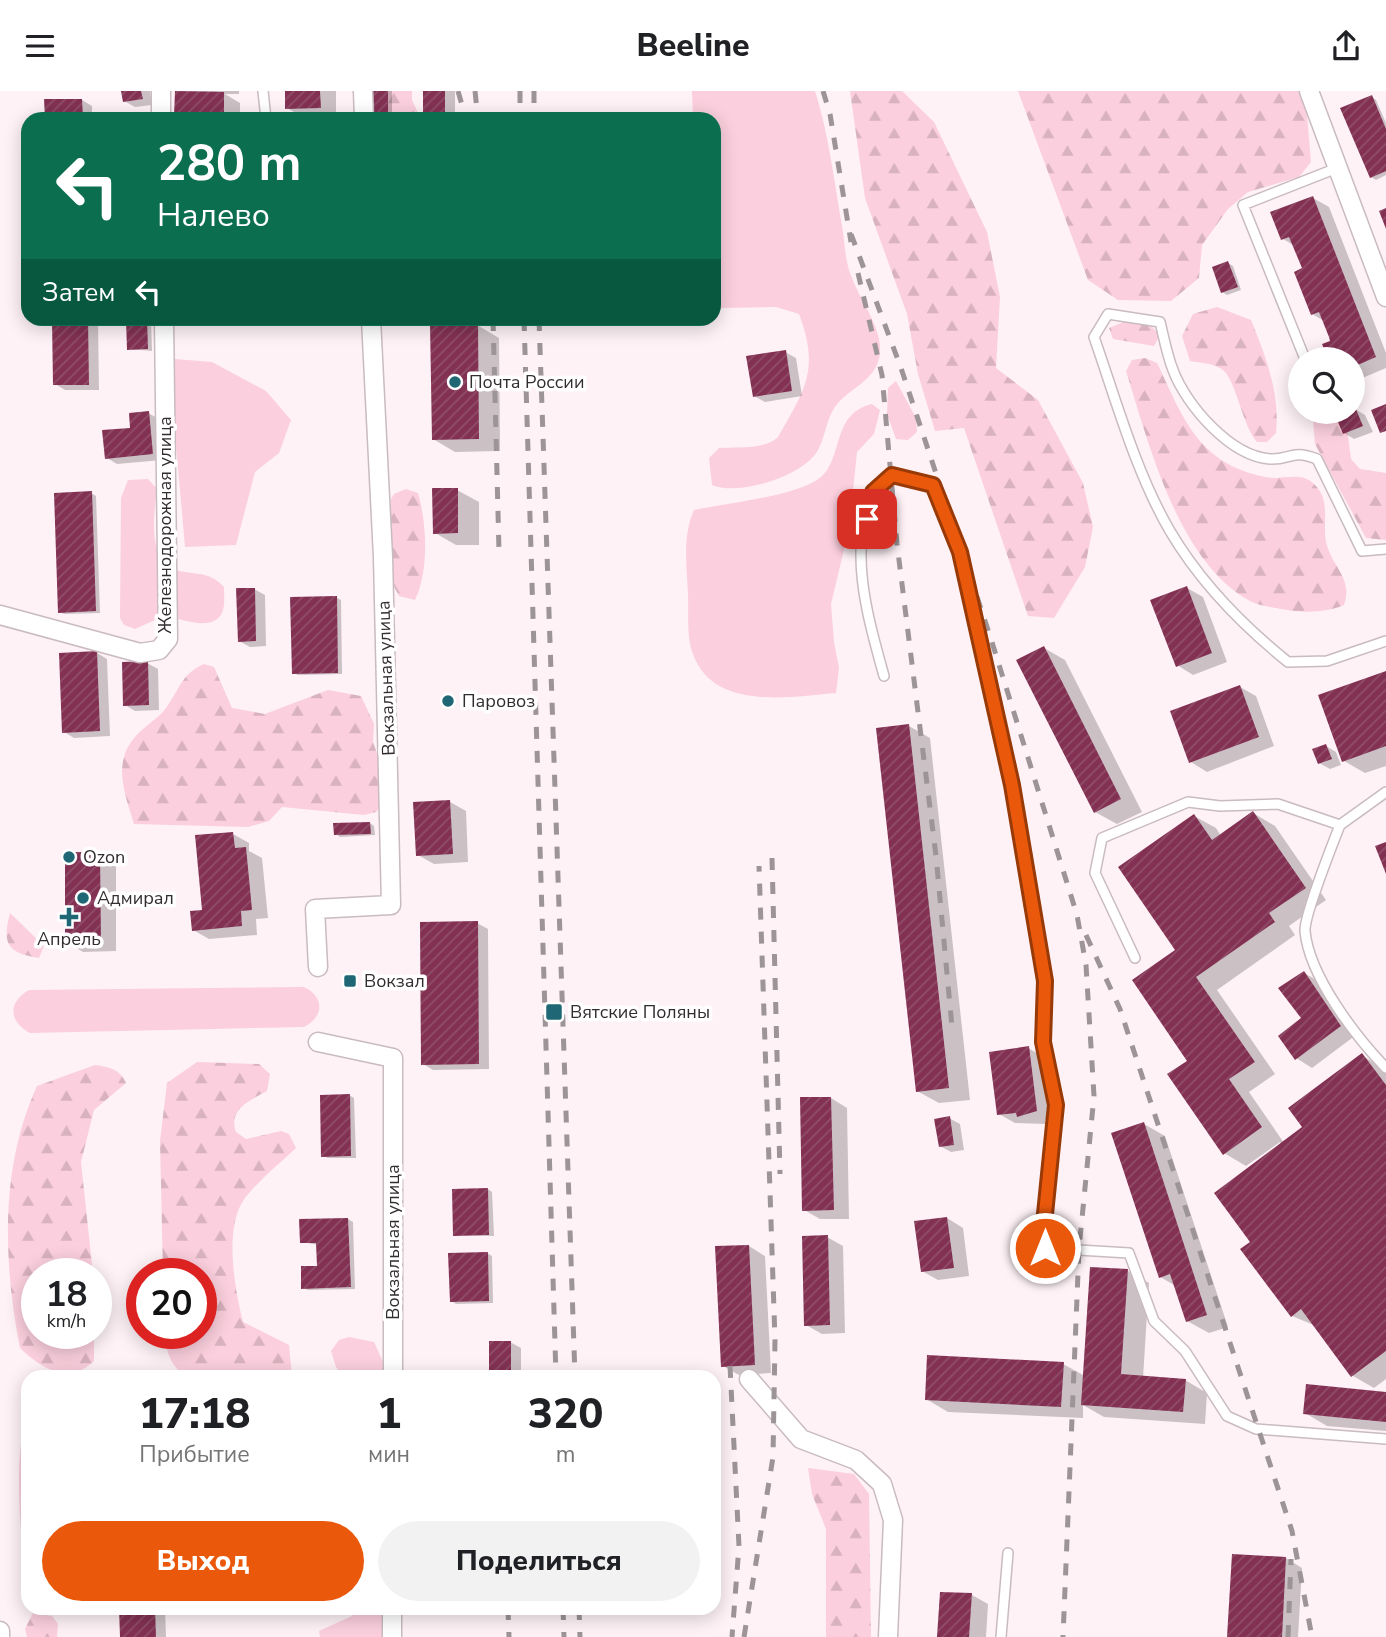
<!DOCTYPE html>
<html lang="ru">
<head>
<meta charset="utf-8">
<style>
  body { margin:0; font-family:"Nunito Sans",sans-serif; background:#f2f2f2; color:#202124; height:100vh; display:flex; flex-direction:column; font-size:26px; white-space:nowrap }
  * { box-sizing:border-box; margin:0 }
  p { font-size:23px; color:#757577 }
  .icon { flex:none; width:38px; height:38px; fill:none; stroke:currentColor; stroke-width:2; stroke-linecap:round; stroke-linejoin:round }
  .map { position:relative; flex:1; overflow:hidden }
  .side { position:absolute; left:21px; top:1279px; width:700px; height:245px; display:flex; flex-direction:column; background:#fff; border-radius:21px; box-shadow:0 4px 18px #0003 }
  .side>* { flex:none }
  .banner { position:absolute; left:21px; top:21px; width:700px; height:214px; border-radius:21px; box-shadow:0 4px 18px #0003; background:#0b6e4f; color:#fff; overflow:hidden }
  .buttons { position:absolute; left:1288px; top:256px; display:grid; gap:14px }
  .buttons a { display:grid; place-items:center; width:77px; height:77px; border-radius:50%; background:#fff; box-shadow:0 4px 18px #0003; font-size:35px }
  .speed { position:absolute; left:21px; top:1167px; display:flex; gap:14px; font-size:35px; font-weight:700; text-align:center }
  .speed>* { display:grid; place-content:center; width:91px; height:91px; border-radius:50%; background:#fff; box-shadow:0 4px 18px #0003; line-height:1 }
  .speed small { font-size:18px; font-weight:400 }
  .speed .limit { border:10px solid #d22; background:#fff; color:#111 }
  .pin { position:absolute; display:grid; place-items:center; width:60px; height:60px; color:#fff; margin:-30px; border-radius:14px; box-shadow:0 4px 10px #0006 }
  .me { position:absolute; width:77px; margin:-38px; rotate:0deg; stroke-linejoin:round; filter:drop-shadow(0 0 5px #0008) }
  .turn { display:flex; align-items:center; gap:24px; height:147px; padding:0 21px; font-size:32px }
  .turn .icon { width:91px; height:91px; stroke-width:2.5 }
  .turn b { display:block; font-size:49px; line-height:60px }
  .then { display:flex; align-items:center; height:66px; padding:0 21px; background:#0003; gap:14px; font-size:26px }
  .eta { display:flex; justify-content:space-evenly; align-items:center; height:119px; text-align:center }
  .eta b { font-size:42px; font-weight:800; line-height:49px }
  .button { display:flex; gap:14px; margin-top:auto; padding:14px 21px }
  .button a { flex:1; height:80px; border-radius:42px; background:#ea580c; color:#fff; font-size:28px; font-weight:800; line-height:80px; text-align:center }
  .button a+a { background:#f2f2f2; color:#202124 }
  header { display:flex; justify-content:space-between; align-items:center; height:91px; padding:0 21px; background:#fff; font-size:32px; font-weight:800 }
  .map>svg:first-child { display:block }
  .grass { fill:#fbcfdd }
  .forest { fill:url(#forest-firs) }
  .shadow { fill:#0003 }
  .building { fill:url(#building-hatch) }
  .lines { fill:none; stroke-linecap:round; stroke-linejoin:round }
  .lane-casing { stroke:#c9bbbf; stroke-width:12 }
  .street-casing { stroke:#c9bbbf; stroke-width:21 }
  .lane { stroke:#fff; stroke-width:9 }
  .street { stroke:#fff; stroke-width:18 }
  .rail { stroke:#9c9496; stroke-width:5; stroke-dasharray:12 12; stroke-linecap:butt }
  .route-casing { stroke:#983908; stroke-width:18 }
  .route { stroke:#ea580c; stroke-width:12 }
  .poi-dot { fill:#1f6775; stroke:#fff; stroke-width:2.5 }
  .labels { text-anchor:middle; stroke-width:7; stroke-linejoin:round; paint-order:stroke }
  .poi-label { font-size:18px; fill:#322d2e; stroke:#fff; text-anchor:start }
  .street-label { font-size:18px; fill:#322d2e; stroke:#fff }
</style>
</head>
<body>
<header><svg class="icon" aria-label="menu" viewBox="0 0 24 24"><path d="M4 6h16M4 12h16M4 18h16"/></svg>Beeline<svg class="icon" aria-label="share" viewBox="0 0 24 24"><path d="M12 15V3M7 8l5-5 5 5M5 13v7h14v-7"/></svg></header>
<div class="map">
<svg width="1386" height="1546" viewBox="0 0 1386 1546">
  <defs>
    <pattern id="forest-firs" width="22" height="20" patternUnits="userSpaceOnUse" patternTransform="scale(1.75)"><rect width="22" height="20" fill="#fbcfdd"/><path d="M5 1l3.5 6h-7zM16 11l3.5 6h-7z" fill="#d8b2be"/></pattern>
    <pattern id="building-hatch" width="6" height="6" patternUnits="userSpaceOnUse" patternTransform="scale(1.75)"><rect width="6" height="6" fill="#833153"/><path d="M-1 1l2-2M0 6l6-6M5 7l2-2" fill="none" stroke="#904e69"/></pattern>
  </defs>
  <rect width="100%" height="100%" fill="#fef2f6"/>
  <path class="grass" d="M692,0H815C829,44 834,90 842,135C845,152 845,172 852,187C860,209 882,237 880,261C878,290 849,296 835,316C825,330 825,352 814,365C795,387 738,405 712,394L709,367L719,357C736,356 765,359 778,346C805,298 820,279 799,223L776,216L720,217L714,214V28H693Z
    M175,268L212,271L266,300L291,329L279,362L255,381L236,454L185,456L175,343Z
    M896,290L916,327L917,341L908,349L896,348L887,323L888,297Z
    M872,313L880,319L874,343L857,361L849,438L831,513L834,551L839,577L836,602C790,606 713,620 693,563C686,546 689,522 688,504C687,476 682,445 694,419C727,412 790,406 817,389C845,372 829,323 872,313Z
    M148,388L157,398C154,424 145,476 185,481C202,484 211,482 224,496C224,503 225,512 223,519C217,542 181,529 166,524L135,538L124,534L120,527L121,407L128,389Z
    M304,896C325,906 324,926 304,936L30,942C8,930 8,911 29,899Z
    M349,1246L374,1251L390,1286H343L336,1276L331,1260L339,1249Z
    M355,1517H395L386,1546H320L319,1540L352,1525Z"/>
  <path class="forest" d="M378,0H412V9L421,28H379Z
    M850,0H902L934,31L987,141L1000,206L996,277L1038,309L1083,392L1093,436L1085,476L1054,527L1028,525L964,337L935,340L918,283L907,223L865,107Z
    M1018,0H1300L1306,13L1311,71L1299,86L1248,101L1228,118L1202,154L1199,187L1171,210L1118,209L1088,189Z
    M1217,216L1251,229C1266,266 1280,302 1276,342L1267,351H1257C1242,334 1236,289 1223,279C1214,272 1201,272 1190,270L1182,245L1193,223Z
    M1126,230L1151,235L1160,244L1154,255L1113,248L1109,237Z
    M1145,267L1157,272C1183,326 1197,372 1265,386C1282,390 1301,379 1315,394C1332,411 1321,435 1327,455C1334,477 1353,489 1344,514C1326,522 1300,522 1281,518C1271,516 1259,515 1250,510C1178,471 1149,353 1126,280L1132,269Z
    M1324,321L1337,322L1346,330L1351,368L1360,378L1386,382V449L1366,447L1315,353L1313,328Z
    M406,398L418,402C427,433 429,480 415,509L399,505L390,488L391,408L394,403Z
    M204,573L214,576L232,617L265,623L328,599L361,605L374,633L373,651L385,685L387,707L376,721L364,724L282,716L269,730L248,736L134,733C125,703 112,672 135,646C144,635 158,628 166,617C180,598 181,583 204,573Z
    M10,822L44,855L39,867C7,862 2,853 10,822Z
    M197,971L259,973L270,983L267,1000C249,1010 228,1018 236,1041L246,1048L281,1040L289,1043L296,1057C279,1073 259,1089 245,1107C223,1136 235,1199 243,1231L289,1254L292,1286H189C172,1280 165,1259 165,1243L201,1242V1183H163L160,1050L167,992Z
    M95,974C109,976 120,978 126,992L94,1019L81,1071L93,1183H37V1242L94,1243V1270C69,1295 41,1277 20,1257C3,1170 0,1076 37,995Z
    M28,1331V1495C21,1469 12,1348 28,1331Z
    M808,1377L854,1383L869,1403L871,1546H826V1438L812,1403Z
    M33,1522L52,1525L58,1533L57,1546H27L25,1538Z"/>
  <path class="shadow" d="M123,0H150L152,14L135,16L124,10Z
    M176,0H239V3H225L240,12V28H184L176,24Z
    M287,0H336V25L303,26L287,17Z
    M372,0H392V28H373Z
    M425,0H455V28H425Z
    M1372,6L1376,9L1386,32V84L1376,89L1371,86Z
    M82,9L92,15V28H47Z
    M1313,107L1329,116L1386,262V277L1353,291V268L1332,251L1324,230L1312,223L1304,178L1295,155L1283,148Z
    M1228,172L1233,175L1241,199L1227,204L1222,201Z
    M54,228H98L99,299H65L55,293Z
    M128,228H151L152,260L129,258Z
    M477,234L499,247L500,360L455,361L433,348Z
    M785,261L796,267L802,305L765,311L754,305Z
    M1355,318L1365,324L1373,341L1354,348L1344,342L1337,325Z
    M148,322L159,328L162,369L117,373L107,367Z
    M457,399L479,411V454H456L435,442Z
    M91,402L96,405L100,522L64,523L60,521Z
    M1187,497L1203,506L1227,571L1193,584L1177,574Z
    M254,498L265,504L266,555L250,556L239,550Z
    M337,507L341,509L342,583L298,584L294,582Z
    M1044,557L1065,569L1142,721L1117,733L1095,721Z
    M97,562L107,568L110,645L74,647L64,641Z
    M147,572L158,578L159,619L135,620L125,614Z
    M1386,582V675L1365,682L1344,670Z
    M1240,596L1256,605L1274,655L1207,681L1191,671Z
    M909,635L930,647L970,1009L939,1012L917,1000Z
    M1326,655L1336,661L1341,674L1330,678L1319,672Z
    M450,711L466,720L468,771L434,773L418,764Z
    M1253,722L1275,735L1326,809L1289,835L1295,844L1217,899L1275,983L1249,1001L1284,1052L1305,1037L1362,964L1386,980V1288L1374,1297L1353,1285L1316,1235L1292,1225L1253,1151L1282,1054L1280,1051L1246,1075L1224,1062L1190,970L1178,859L1194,725L1216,737L1221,745Z
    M370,732L374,735L375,744L340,746L336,743Z
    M233,743L249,752V760L262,767L268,827L256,828L257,844L209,848L193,839L204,821Z
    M100,763L116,772V860L83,861L67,851Z
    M477,832L488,838L489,978L433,979L423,973Z
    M1304,882L1320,891L1356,944L1312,977L1296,967L1304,928Z
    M1028,957L1044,966L1053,1028L1045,1029L1046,1033L1015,1032L999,1023Z
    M349,1004L354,1007L356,1067H328L323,1065Z
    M831,1007L847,1017L849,1128H820L804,1119Z
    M949,1027L960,1033L964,1059L951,1061L940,1055Z
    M1144,1033L1165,1045L1228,1236L1209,1242L1187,1230L1176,1195L1160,1186Z
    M488,1098L492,1101L494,1145L455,1144Z
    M947,1127L963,1137L969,1185L938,1189L922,1180Z
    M348,1128L353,1131L355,1198L308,1199L303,1197L319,1177L318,1154L302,1151Z
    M827,1146L843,1155L845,1242L822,1243L806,1234Z
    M749,1155L765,1165L771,1282L739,1284L723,1275Z
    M487,1162L492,1165L493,1212L456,1213L451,1210Z
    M1128,1180L1149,1192L1143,1287L1185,1289L1207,1302L1205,1333L1104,1326L1083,1314V1327L948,1321L926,1308L1063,1273L1085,1285Z
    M510,1251L521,1257V1286H491L490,1252Z
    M1386,1303V1340L1327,1335L1305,1322Z
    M1286,1467L1302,1477L1298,1546H1229Z
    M972,1504L988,1513L986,1546H939Z
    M121,1517H165L166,1546H122Z"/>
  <path class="building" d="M121,0H141L143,8L123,11Z
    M175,0L224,1V25H174Z
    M285,0H320L321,17L285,18Z
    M371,0H388V28H371Z
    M423,0H445V28H423Z
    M1372,4L1386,38V80L1370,87L1340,17Z
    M44,8H82L83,28H45Z
    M1313,105L1376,266L1353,276V268H1328L1322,253L1330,250L1329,246L1319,221L1311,224L1294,181L1302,177L1289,146L1281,149L1270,121Z
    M1386,117V138L1379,120Z
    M1228,170L1238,196L1221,202L1212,176Z
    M52,228H88L89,294H53Z
    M126,228H147L148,258L127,259Z
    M430,233H478L479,348L432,349Z
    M786,259L792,300L753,306L746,265Z
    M1386,313V340L1380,342L1371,319Z
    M1355,316L1363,335L1343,343L1335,324L1353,320Z
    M149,320L153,363L105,368L102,339L130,337L129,322Z
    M432,397H458V442L433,443Z
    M92,400L96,520L58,522L54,402Z
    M1187,495L1212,562L1176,576L1150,509Z
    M236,497H255L256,550L238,551Z
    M337,505L338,582L292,583L290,506Z
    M1044,555L1121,708L1094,722L1016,569Z
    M97,560L100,640L62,642L59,562Z
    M148,570L149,614L123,615L122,571Z
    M1386,580V655L1342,671L1318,604Z
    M1240,594L1259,646L1189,672L1170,620Z
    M909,633L949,997L916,1001L876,637Z
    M1326,653L1332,668L1318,673L1312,658Z
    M450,709L453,763L416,765L413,711Z
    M1253,720L1306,797L1269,822L1275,831L1196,886L1255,971L1229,988L1262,1036L1223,1064L1167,983L1187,970L1132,889L1175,859L1118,776L1194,723L1212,749Z
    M370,731L371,743L334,744L333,732Z
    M233,741L235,757L246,756L252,819L241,820L242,835L192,840L190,820L202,819L195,744Z
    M1386,751V783L1375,755Z
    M65,761H100L101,852H65Z
    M478,830L479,973L421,974L420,831Z
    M1304,880L1341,935L1295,969L1278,945L1301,927L1278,897Z
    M1029,955L1037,1020L1017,1026L1016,1022L997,1024L989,961Z
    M1362,962L1386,994V1260L1351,1286L1301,1218L1291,1226L1240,1158L1250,1151L1214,1102L1302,1036L1288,1017Z
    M350,1003L351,1065L321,1066L320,1004Z
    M800,1006H831L834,1119L802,1120Z
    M950,1025L954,1054L939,1056L934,1028Z
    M1144,1031L1207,1224L1186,1231L1170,1183L1159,1187L1111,1042Z
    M488,1097L489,1144L453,1145L452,1098Z
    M947,1126L954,1177L921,1181L914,1130Z
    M348,1127L351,1196L301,1198V1175H317L316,1152H300L299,1128Z
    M828,1144L830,1234L804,1235L802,1145Z
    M749,1154L755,1274L721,1276L715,1155Z
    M488,1161L489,1210L450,1211L448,1162Z
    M1090,1176L1128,1178L1121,1283L1186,1288L1183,1321L1081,1314Z
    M489,1250H511V1286H489Z
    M927,1264L1064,1271L1061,1316L925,1309Z
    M1306,1293L1386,1301V1331L1303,1323Z
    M1232,1463L1286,1466L1282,1546H1227Z
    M940,1501L972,1502L969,1546H937Z
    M119,1517H155L156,1546H120Z"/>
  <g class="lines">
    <g class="lane-casing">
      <path id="lane" d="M263,0L266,28
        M1305,268L1243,114L1337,77
        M1386,458L1362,460L1317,368C1291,358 1291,369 1270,368C1230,365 1186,314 1173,279C1167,264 1164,247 1160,231L1108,223L1094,246C1116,309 1136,382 1170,440C1200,491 1242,534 1288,571L1327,570L1386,550
        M884,585C868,527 848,461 872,403C876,396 886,389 892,384L933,394L960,461L1012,694L1045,890L1043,951L1057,1014L1045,1123V1157L1129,1162L1154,1230L1185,1260L1227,1325L1256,1338L1386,1348
        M1340,734C1333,752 1304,825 1305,840C1309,885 1356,946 1386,977
        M1135,867L1095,782L1102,747L1188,711L1220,715L1278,713L1340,734L1386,701
        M1001,1546L1008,1462"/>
    </g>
    <g class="street-casing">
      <path id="street" d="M161,0V28
        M363,0L364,28
        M1309,0L1386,206
        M0,524L140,562L159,559L168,548L164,228
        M318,876L315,818L391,814L383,466L371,228
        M318,951L393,967V1286
        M749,1288L801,1348L856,1369L882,1393L893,1429L888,1546
        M0,1540V1546
        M392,1546V1517"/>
    </g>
    <use href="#lane" class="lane"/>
    <use href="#street" class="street"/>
    <path class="rail" d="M458,0L466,28
      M475,0L478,28
      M520,0V28
      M534,0V28
      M823,0L830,23L851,151
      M851,143L901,277L991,548L1077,824L1086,874L1094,1005L1079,1158L1063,1546
      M858,182L882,284L897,453L936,765L952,936
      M493,228L499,460
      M524,228L556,1286
      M539,228L575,1286
      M772,767L780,1083
      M1086,844L1120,918L1292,1440L1312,1546
      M730,1275L739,1455L732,1546
      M508,1517L509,1546
      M563,1517L564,1546
      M579,1517L580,1546
      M744,1546L773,1366L775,1249L759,775
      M1288,1546L1291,1468"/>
  </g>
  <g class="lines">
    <g class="route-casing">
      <path id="route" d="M867,428L873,401L892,384L933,394L960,461L1012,694L1045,890L1043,951L1056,1014L1045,1123V1157"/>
    </g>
    <use href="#route" class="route"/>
  </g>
  <g class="poi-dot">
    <circle cx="455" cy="291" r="7"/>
    <circle cx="448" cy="610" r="7"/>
    <circle cx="69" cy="766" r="7"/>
    <circle cx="83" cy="807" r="7"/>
    <path d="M65.5 815.5h7v7h7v7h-7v7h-7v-7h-7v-7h7z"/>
    <rect x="343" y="883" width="14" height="14" rx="3.5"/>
    <rect x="545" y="912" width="18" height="18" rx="3.5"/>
  </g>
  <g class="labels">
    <g class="poi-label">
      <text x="469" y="297">Почта России</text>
      <text x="462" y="616">Паровоз</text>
      <text x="83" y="772">Ozon</text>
      <text x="97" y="813">Адмирал</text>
      <text x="69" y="854" text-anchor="middle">Апрель</text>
      <text x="364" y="896">Вокзал</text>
      <text x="570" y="927">Вятские Поляны</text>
    </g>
    <g class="street-label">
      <text transform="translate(165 434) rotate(-90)" y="6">Железнодорожная улица</text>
      <text transform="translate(386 587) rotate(-92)" y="6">Вокзальная улица</text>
      <text transform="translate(393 1151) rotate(-90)" y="6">Вокзальная улица</text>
    </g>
  </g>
</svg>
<div class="buttons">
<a><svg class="icon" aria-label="search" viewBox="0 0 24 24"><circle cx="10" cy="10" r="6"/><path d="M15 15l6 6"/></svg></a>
</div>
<div class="speed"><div>18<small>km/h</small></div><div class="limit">20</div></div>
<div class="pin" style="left:867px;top:428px;background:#d93025"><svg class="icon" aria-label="arrive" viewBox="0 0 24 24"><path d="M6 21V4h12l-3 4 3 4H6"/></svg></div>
<svg class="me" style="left:1045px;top:1157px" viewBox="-20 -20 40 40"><circle r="17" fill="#ea580c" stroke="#fff" stroke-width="3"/><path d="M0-11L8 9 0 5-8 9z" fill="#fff"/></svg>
<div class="banner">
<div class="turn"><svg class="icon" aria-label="left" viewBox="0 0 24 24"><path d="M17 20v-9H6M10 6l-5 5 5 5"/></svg><div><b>280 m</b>Налево</div></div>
<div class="then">Затем<svg class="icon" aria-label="left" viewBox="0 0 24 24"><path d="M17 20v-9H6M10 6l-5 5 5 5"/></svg></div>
</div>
<section class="side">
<div class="eta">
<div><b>17:18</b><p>Прибытие</p></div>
<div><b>1</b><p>мин</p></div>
<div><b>320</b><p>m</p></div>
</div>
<div class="button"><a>Выход</a><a>Поделиться</a></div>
</section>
</div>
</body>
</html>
